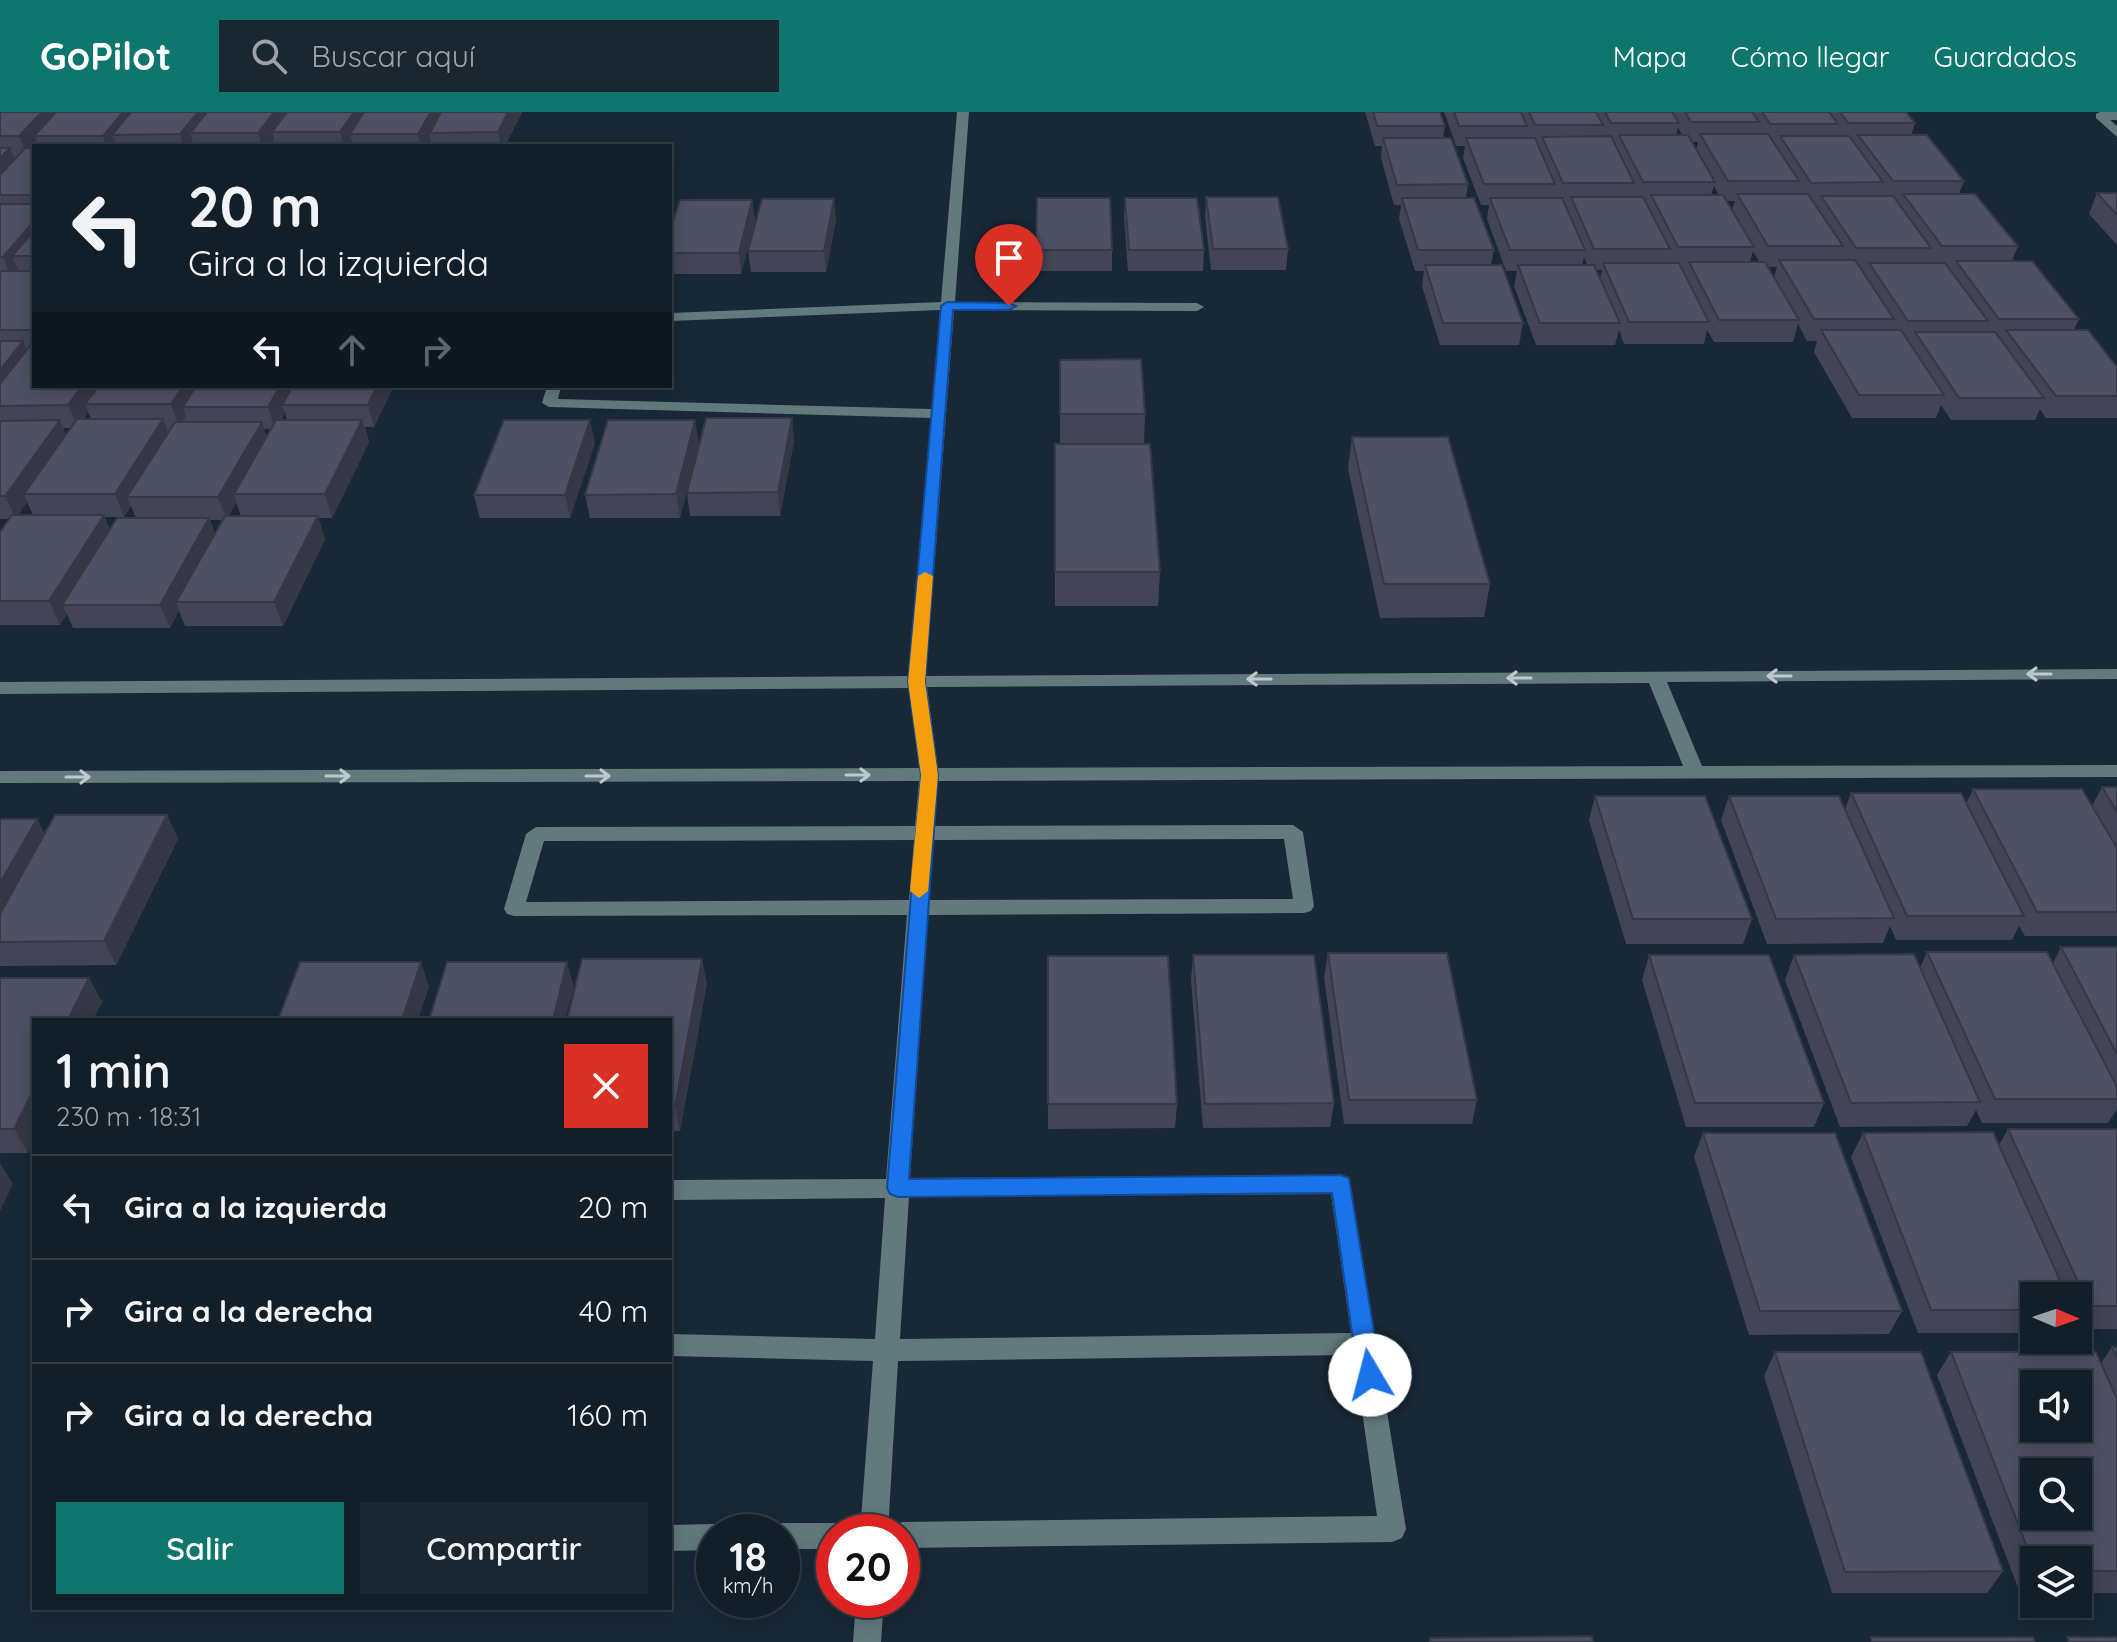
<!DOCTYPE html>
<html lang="es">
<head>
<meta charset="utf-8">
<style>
  body { margin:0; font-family:Quicksand,sans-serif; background:#1b2730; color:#f1f3f6; height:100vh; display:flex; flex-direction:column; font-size:30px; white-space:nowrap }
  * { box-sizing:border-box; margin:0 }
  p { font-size:26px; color:#9ca2a8 }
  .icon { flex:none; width:44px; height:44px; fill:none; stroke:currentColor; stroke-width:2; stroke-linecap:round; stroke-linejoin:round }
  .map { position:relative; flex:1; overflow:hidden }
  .details { position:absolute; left:32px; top:906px; width:640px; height:592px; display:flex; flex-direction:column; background:#121e28; border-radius:0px; box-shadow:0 4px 20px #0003,0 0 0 2px #313c45 }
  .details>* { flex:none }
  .banner { position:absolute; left:32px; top:32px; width:640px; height:244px; border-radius:0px; box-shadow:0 4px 20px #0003,0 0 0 2px #313c45; background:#121e28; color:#f1f3f6; overflow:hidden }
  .needle { width:52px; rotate:92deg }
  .fabs { position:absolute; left:2020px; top:1170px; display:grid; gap:16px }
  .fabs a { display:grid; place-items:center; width:72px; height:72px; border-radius:0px; background:#121e28; box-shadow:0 4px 20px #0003,0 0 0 2px #313c45; font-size:40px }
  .speed { position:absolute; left:696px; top:1402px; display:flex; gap:16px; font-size:40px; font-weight:700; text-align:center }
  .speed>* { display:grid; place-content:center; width:104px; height:104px; border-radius:50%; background:#121e28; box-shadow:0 4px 20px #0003,0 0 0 2px #313c45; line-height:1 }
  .speed small { font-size:20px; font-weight:400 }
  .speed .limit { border:12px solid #d22; background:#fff; color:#111 }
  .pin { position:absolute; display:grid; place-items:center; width:68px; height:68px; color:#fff; margin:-82px -34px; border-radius:50% 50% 50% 0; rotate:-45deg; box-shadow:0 0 8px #0007 }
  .pin .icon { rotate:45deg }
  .me { position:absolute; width:88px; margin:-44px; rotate:352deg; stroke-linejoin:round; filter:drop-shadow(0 0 6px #0008) }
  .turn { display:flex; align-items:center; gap:28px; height:168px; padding:0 24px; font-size:36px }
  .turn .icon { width:104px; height:104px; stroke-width:2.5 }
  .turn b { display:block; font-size:56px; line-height:68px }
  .lanes { display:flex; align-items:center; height:76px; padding:0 24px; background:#0003; justify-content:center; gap:40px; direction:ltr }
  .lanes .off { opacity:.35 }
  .round { display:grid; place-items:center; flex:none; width:84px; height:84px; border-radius:0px; background:#1b2730 }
  .headline { display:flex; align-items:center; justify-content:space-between; height:136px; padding:0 24px }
  h1 { font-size:48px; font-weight:600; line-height:60px }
  .action { display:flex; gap:16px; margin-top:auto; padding:16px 24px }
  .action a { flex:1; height:92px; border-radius:0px; background:#0f766e; color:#fff; font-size:32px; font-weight:600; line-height:92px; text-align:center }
  .action a+a { background:#1b2730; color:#f1f3f6 }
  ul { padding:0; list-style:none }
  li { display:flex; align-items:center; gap:24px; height:104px; padding:0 24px; border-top:2px solid #313c45 }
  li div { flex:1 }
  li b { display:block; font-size:30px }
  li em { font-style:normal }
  header { display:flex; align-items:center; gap:48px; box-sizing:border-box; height:112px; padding:0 40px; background:#0f766e; color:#fff }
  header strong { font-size:38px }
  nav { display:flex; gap:44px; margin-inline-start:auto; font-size:28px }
  .search { width:560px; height:72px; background:#1b2730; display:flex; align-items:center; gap:20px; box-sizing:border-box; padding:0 28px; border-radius:0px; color:#9ca2a8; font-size:30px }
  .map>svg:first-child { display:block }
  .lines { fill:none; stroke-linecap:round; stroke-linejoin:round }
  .minor { fill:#62797d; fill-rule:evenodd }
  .wall { fill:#434556; fill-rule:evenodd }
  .shaded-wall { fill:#373846 }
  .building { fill:#4e5064; stroke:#373846; stroke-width:2; fill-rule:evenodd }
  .oneway { stroke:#bcc9d1 }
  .route { fill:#1a73e8; stroke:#114b97; stroke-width:2 }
  .slow { fill:#f59e0b }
</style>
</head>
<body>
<header>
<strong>GoPilot</strong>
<div class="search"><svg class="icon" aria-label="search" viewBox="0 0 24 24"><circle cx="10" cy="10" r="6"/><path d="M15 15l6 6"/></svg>Buscar aquí</div>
<nav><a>Mapa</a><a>Cómo llegar</a><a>Guardados</a></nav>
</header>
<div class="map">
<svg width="2117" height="1530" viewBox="0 0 2117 1530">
  <rect width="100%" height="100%" fill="#182836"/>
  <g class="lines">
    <path class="minor" d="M957,0H969L955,190L1197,191L1204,195L1197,199L954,198L926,564L2117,557V567L1667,570L1702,654L2117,653V665L938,669L934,714L1293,713L1303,720L1314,794L1311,799L1304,801L928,803L910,1066L1341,1063L1349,1065L1406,1417L1402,1426L1392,1430L902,1436V1420H890L892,1414L902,1410L1377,1404L1354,1243L898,1249L888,1420H860L873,1249L670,1244V1222L875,1227L885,1086L670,1088V1068L886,1067L907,803L514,804L507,802L504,797L526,722L536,715L915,714L919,669L0,671V659L919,656L909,576L0,582V570L909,564L931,306L549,295L542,291L547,274H561L558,287L932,297L940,198L670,209V201L941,190ZM1649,571L1683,654L938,656L927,575ZM1284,727L1293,787L929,788L933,728ZM914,728L909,788L526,790L544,729ZM1331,1082L1351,1221L900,1227L909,1085Z
      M2100,0H2117V8H2110L2117,14V25L2096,6V2Z
      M782,1411H834L844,1415L846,1420H834V1437H782V1420H770L772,1415Z
      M714,1412L725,1420H714V1438L670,1439V1413Z
      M856,1488H884L881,1530H853Z"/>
  </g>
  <path class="wall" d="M0,0H522L505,34H38V32L34,34V274H394L374,315H365L369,330L332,406H318L325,427L283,514H185L179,499L170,516H73L67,502L60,513H0V420L9,407H0ZM88,300L91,307H84ZM285,301L287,308H281ZM63,316H71L66,323ZM264,317H271L266,325ZM27,390L33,403H18ZM236,390L241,404H229ZM131,394L136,406L110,417L104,405H124ZM210,408H222L215,422Z
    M1365,0H1440L1445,14L1443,26L1468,72L1466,86L1494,138L1491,153L1523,211L1519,233H1440L1422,174L1424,159H1415L1399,107L1401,93H1394L1381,46L1382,34H1375Z
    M1444,0H1906L1915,11L1911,23L1964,69L1959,82L2018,134L2012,149L2079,207L2074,218L2117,255V306H2046L2040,297L2035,308H1951L1941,293L1936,306H1852L1814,240L1817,229H1807L1798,212L1793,230H1714L1707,218L1704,232H1624L1619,218L1615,233H1536L1514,174L1517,159H1506L1487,107L1489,93H1481L1463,46L1465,34H1456ZM1678,15L1682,23H1676ZM1692,30H1698L1696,38ZM1714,74L1719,83H1711ZM1727,89H1735L1732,98ZM1753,139L1759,150H1750ZM1584,145L1587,153H1582ZM1768,155H1777L1774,165ZM1596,158H1602L1600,166Z
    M2097,81H2117V133L2089,102Z
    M1206,85L1288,137L1286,158H1211L1205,105Z
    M1037,86L1112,138V159H1037Z
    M1125,86L1204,138L1203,159H1128L1124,106Z
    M752,88L755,109L741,162H670V119Z
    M836,108L826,160H751L748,139Z
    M1060,248L1145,302L1144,332L1160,460L1158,494H1055V332H1060Z
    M1352,325L1490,472L1484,505L1380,506L1348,357Z
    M794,329L780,404H690L687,381Z
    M699,330L680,406H590L585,383Z
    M595,331L570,406H480L474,383Z
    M2102,675H2117V824H2025L2019,814L2012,828H1896L1890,814L1883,831L1767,832L1721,708L1729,684L1845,697L1851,681L1966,692L1973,677L2092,694Z
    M1595,684L1752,807L1743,832H1626L1589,708Z
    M167,703L178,727L116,853L0,854V707L45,722Z
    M2061,835H2117V997L2108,1011H1982L1976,998L1967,1014L1840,1015L1785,868L1794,843L1920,856L1927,840L2053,851Z
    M1328,841L1477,988L1472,1012H1344L1324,865Z
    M1193,843L1334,991L1330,1015L1203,1016L1191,868Z
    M1649,843L1824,991L1814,1015H1686L1642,868Z
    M1048,844L1177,992L1175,1016L1048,1017Z
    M0,866H89L102,890L93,908H34V1030L28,1041H0Z
    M707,871L680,1019H670V908Z
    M2008,1017H2117V1217H2078V1184H2034V1221H1918L1851,1045L1863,1021L1999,1033Z
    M1703,1021L1902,1199L1889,1222L1749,1223L1694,1045Z
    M2112,1235H2117V1481H2078V1448H2034V1481H2020L1937,1263L1951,1240L2101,1251Z
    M1775,1240L2003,1459L1987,1481H1832L1764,1264Z"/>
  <path class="shaded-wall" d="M42,0H67L34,24L38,32L34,34V36L27,44L19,24Z
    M123,0H146L112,23L116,34H106L103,24Z
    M198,0H220L190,21L194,33L184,34L180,22Z
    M274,0H294L272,20L274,27L270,34H262L258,21Z
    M354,0H371L350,22L352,30L350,34H344L340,20Z
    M431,0H447L430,21L431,28L428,34H421L418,22Z
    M508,0H522L505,34H501L498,20Z
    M10,36L18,56L0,75V46Z
    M834,87L836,108L826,160L824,139Z
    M752,88L755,109L741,162L739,141Z
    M34,109V140L12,144L18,158L11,166L3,145Z
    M23,229L32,251L0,292V258Z
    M82,274H107L85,292L88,300L78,316L68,293Z
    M183,274H205L183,295L186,304L179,315L171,292Z
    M280,274H300L282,293L285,301L275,317L268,295Z
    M377,274H394L374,315L368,293Z
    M792,306L794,329L780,404L778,380Z
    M163,307L172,330L127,385L131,394L124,405L115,382Z
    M60,308L69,331L24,382L27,390L16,407L5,384Z
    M362,308L369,330L332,406L325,382Z
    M590,308L595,331L570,406L565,383Z
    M695,308L699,330L680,406L676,382Z
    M262,310L269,332L234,382L236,390L227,408L218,385Z
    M104,403L113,427L62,493L67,502L60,513L49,489Z
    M318,404L325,427L283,514L274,490Z
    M209,406L217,430L176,490L179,499L170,516L160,493Z
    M167,703L178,727L116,853L104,829Z
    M37,707L49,731L0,819V771Z
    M702,847L707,871L680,1019L675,995Z
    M421,850L429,875L418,908H402Z
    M567,850L574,875L565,908H553Z
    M89,866L102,890L93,908H68Z
    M34,977V1030L28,1041L14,1017Z
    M0,1051L13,1072L0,1099Z"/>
  <path class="building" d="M0,0H42L19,24H0Z
    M56,0H123L103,24H34Z
    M131,0H198L180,22L112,23Z
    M207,0H274L258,21H190Z
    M287,0H354L340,20H272Z
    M364,0H431L418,22H350Z
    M441,0H508L498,20L430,21Z
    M1373,0H1440L1445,14H1377Z
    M1454,0H1521L1527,14H1459Z
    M1529,0H1596L1603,13H1535Z
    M1605,0H1672L1679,11H1611Z
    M1685,0H1752L1759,10H1691Z
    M1762,0H1829L1838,12H1770Z
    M1840,0H1906L1915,11H1848Z
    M1700,22H1768L1799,69H1728Z
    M1619,23H1688L1715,70H1643Z
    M1858,23H1927L1964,69H1893Z
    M1611,24L1634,71H1563L1542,25Z
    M1780,24H1849L1883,70L1811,71Z
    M1383,26H1451L1468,72L1397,73Z
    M1466,26H1535L1555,72H1484Z
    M266,32H335L333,34H264Z
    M425,32H494L493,34H424Z
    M183,33H252L182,34Z
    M0,36H10L0,46Z
    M25,36H34V83H0V63Z
    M2097,81H2117V103Z
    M1737,82H1808L1843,134H1768Z
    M1903,82H1975L2018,134H1942Z
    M1651,83H1723L1754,135H1678Z
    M1821,84H1893L1931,136H1856Z
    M1206,85H1278L1288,137H1213Z
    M1571,85H1643L1670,137H1594Z
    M1037,86H1110L1112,138H1036Z
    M1125,86H1197L1204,138H1129Z
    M1402,86H1474L1494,138H1418Z
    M1490,86H1562L1585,138H1510Z
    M762,87H834L824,139H748Z
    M680,88H752L739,141H670V119Z
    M0,92H34V109L3,145H0Z
    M34,119V144H12Z
    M1779,148H1855L1894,207H1814Z
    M1956,149H2032L2079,207H1999Z
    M1689,150H1765L1799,208H1719Z
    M1603,151H1679L1709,210H1629Z
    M1869,151H1945L1988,209H1908Z
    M1425,153H1502L1523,211H1443Z
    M1518,153H1594L1620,211H1540Z
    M2,159H34V216L33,218H0V161Z
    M1821,218H1901L1944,283H1859Z
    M2006,218H2088L2117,255V284H2056Z
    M1915,220H1995L2044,286H1959Z
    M0,229H23L0,258Z
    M34,229V274H82L68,293L0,294V272Z
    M1141,247L1145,302H1060V248Z
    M99,274H183L171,292H85Z
    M196,274H280L268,295H183Z
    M293,274H377L368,293H282Z
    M706,306H792L778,380L687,381Z
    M77,307H163L115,382H24Z
    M60,308L5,384H0V309Z
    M276,308H362L325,382H234Z
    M504,308H590L565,383H474Z
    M608,308H695L676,382L585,383Z
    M175,310H262L218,385H127Z
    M1352,325H1448L1490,472H1384Z
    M1055,332H1150L1160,460H1055Z
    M12,403H104L49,489H0V420Z
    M225,404H318L274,490H176Z
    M117,406H209L160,493H62Z
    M2102,675H2117V700Z
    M1973,677H2082L2117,736V800H2037Z
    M1851,681H1961L2024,804H1907Z
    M1595,684H1705L1752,807H1633Z
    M1729,684H1839L1894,806L1776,807Z
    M55,703H167L104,829L0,830V802Z
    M0,707H37L0,771Z
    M2061,835H2117V942Z
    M1927,840H2047L2117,975V987H1995Z
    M1328,841H1447L1477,988H1349Z
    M1914,842L1980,990L1851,991L1794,843Z
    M1193,843H1314L1334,991L1205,992Z
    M1649,843H1769L1824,991H1695Z
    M1048,844H1168L1177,992H1048Z
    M582,847H702L675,995H670V908H567Z
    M300,850H421L402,908H278Z
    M447,850H567L553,908H429Z
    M0,866H89L68,908H34V977L14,1017H0Z
    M2008,1017H2117V1194H2089Z
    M1993,1020L2067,1184H2034V1198H1931L1863,1021Z
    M1703,1021H1835L1902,1199H1760Z
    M2112,1235H2117V1246Z
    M1775,1240H1921L2003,1459L1845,1460Z
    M1951,1240H2096L2117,1287V1459H2078V1448H2034V1453ZM2034,1272H2078V1316H2034ZM2034,1360H2078V1404H2034Z
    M1592,1524L1593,1530H1430V1526Z
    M1871,1525H2033L2035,1530H1872Z
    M2067,1525H2117V1530H2069Z"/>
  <defs><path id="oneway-shaft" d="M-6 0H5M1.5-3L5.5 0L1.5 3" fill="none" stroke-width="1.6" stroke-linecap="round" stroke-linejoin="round" transform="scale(2)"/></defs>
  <g class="oneway">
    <use href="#oneway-shaft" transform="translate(2039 562) rotate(180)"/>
    <use href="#oneway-shaft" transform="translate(1779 564) rotate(180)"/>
    <use href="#oneway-shaft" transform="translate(1519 566) rotate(180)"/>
    <use href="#oneway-shaft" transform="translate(1259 567) rotate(180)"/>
    <use href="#oneway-shaft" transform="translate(858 663)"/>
    <use href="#oneway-shaft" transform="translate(338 664)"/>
    <use href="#oneway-shaft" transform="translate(598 664)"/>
    <use href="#oneway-shaft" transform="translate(78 665)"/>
  </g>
  <path class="route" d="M947,190L1009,191L1016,194L1009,198H953L925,570L938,663L909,1067L1341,1063L1349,1066L1381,1263L1378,1270L1370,1273L1361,1270L1358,1263L1332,1081L898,1085L890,1082L887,1076L921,663L908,570L941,194Z"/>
  <path class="slow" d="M925,460L933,464L925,570L938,663L928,779L919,786L910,779L921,663L908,570L918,464Z"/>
</svg>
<div class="fabs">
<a><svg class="needle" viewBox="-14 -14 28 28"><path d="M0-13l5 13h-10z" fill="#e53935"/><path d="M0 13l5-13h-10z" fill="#9ca2a8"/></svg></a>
<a><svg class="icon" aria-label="sound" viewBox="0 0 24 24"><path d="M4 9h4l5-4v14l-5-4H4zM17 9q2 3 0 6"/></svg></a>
<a><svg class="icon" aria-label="search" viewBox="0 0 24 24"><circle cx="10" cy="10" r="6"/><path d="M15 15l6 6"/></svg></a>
<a><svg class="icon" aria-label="layers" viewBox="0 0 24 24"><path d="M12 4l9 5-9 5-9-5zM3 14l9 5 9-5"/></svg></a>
</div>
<div class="speed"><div>18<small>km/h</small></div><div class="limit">20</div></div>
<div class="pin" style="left:1009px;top:194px;background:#d93025"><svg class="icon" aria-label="arrive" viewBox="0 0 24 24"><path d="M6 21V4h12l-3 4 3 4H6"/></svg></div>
<svg class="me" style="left:1370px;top:1263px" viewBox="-20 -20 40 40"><circle r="19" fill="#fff"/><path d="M0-13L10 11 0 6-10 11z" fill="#1a73e8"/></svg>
<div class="banner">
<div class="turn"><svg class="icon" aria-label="left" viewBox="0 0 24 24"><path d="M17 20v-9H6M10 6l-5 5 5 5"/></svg><div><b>20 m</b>Gira a la izquierda</div></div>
<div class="lanes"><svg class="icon" aria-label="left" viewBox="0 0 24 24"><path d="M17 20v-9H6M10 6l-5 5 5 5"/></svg><svg class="icon off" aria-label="ahead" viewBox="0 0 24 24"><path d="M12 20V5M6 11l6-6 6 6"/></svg><svg class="icon off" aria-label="right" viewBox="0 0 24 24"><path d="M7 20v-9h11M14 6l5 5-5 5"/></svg></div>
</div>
<section class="details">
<div class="headline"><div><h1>1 min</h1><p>230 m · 18:31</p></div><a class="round" style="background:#d93025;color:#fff"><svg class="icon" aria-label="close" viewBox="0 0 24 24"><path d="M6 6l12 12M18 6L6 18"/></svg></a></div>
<ul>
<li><svg class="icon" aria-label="left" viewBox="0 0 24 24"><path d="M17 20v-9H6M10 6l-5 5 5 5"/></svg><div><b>Gira a la izquierda</b></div><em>20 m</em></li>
<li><svg class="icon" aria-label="right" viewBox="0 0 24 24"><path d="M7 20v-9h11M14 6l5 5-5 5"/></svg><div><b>Gira a la derecha</b></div><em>40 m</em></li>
<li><svg class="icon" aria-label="right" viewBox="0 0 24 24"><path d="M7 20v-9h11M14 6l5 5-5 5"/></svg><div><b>Gira a la derecha</b></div><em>160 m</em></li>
</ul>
<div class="action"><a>Salir</a><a>Compartir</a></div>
</section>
</div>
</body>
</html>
